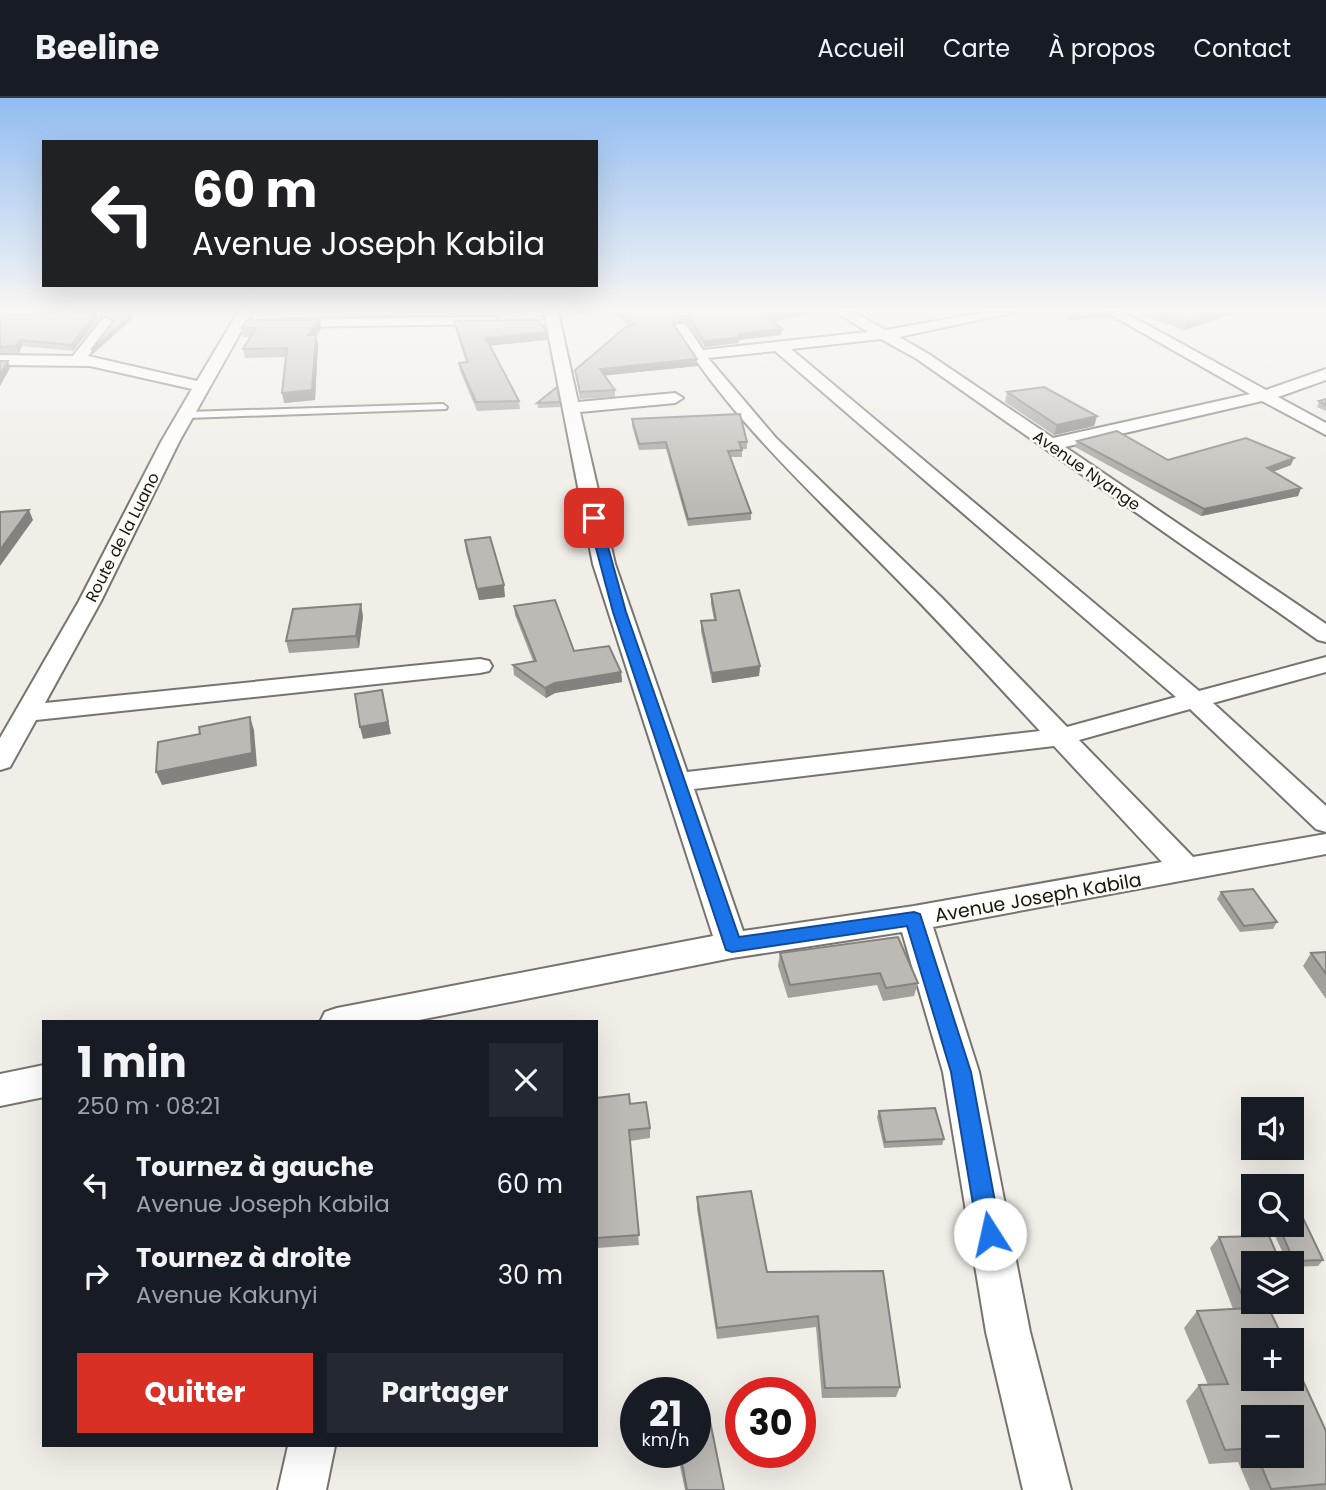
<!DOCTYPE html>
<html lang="fr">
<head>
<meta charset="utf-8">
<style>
  body { margin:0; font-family:Poppins,sans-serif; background:#242831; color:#f1f3f6; height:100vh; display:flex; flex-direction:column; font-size:26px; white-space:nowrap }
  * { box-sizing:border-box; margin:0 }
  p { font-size:23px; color:#9ea1a6 }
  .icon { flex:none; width:38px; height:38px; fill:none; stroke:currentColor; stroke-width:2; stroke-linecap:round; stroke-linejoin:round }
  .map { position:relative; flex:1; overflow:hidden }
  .side { position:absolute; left:42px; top:922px; width:556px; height:427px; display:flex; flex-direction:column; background:#171b24; border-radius:0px; box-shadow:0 7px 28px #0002 }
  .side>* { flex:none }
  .guide { position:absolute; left:42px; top:42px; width:556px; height:147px; border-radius:0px; box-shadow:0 7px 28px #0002; background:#202124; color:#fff; overflow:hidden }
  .buttons { position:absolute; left:1241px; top:999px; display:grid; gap:14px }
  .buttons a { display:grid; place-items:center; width:63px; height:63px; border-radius:0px; background:#171b24; box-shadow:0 7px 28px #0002; font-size:35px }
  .speed { position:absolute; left:620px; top:1279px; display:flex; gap:14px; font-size:35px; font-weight:700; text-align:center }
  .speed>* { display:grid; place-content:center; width:91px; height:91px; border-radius:50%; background:#171b24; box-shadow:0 7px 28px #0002; line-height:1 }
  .speed small { font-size:18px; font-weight:400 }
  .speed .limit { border:10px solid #d22; background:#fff; color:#111 }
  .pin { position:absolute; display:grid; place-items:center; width:60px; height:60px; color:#fff; margin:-30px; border-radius:14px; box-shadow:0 4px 10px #0006 }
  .me { position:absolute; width:77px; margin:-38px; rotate:350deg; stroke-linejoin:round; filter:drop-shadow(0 0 5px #0008) }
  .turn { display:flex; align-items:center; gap:24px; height:147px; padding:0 35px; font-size:32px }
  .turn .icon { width:91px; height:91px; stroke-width:2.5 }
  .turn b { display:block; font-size:49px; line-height:60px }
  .round { display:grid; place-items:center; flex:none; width:74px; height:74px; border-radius:0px; background:#242831 }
  .summary { display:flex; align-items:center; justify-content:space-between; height:119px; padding:0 35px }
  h1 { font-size:42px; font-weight:700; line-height:52px }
  .cta { display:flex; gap:14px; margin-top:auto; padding:14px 35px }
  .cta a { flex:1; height:80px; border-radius:0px; background:#d93025; color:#fff; font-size:28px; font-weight:700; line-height:80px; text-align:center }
  .cta a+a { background:#242831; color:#f1f3f6 }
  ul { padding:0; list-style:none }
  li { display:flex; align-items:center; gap:21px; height:91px; padding:0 35px }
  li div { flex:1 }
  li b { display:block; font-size:26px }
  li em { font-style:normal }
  header { display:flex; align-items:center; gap:42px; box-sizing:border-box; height:98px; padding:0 35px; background:#171b24; border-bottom:2px solid #363941 }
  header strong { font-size:33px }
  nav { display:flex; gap:38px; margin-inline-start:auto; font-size:24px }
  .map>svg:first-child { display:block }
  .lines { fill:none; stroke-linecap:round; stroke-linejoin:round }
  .lane-casing { stroke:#77746f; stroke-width:4 }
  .street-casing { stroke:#77746f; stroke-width:4 }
  .lane { fill:#fff; fill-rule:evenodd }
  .street { fill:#fff; fill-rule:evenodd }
  .wall { fill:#a3a09c; fill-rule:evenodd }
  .shaded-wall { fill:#84827f }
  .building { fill:#bdbab5; stroke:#84827f; stroke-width:2 }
  .route { fill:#1a73e8; stroke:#114b97; stroke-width:2 }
  .labels { text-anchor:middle; stroke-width:5; stroke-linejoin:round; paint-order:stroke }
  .far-street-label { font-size:16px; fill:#171614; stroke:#fffcf6 }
  .street-label { font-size:19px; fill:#171614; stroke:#fffcf6 }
</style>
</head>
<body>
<header>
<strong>Beeline</strong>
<nav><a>Accueil</a><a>Carte</a><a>À propos</a><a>Contact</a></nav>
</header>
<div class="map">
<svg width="1326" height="1392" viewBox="0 0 1326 1392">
  <rect width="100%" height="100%" fill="#f1eee8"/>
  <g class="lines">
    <g class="lane-casing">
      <path id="lane" d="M443,306L447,309L446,311L187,320L183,317L187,314Z"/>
    </g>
    <g class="street-casing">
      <path id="street" d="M238,214H252L179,344L101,503L45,605L480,561L489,563L492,568L489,573L480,575L36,622L10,669L0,672V640L79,503L161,344L192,291L90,268L0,267V257L73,258L102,221L107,220L114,224L88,258L197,283Z
        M544,214H558L578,304L675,295L683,300L675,305L580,314L615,466L687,674L1040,633C988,577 937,521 883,467C809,392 729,319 674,229L676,226H686L703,252L868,234L836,214H854L885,232L987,214H1016L899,239L927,255L1053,340L1250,296L1106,214H1124L1266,292L1326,271V282L1278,299L1326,325V337L1262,303L1065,349L1326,526V544L1318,542L917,261L881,241L791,251L1199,593L1326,559V574L1213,605L1326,708V734L1316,731L1190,611L1079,642L1193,759L1326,736V756L933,829L979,974L1030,1234L1071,1392H1023L986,1234L943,974L902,834L732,860L409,924H320L325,914L337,910L713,838L593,466ZM775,253L1176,599L1067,629L941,499L776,340L708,260ZM1054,648L1162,764L914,808L743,833L694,691Z
        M492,219L497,220V226L284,229L277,225L284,221Z
        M44,967V999L0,1008V976Z
        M288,1348H335L326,1392H278Z"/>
    </g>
    <use href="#lane" class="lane"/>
    <use href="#street" class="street"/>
  </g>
  <path class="wall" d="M259,214H333V216L260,218Z
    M450,214H471V217H450Z
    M483,214H528V216L483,217Z
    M613,214H819L772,223L781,237L739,242V245L704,249L688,225L676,223L674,227L697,261V268L605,277L615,292V299L580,301L575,272L629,228Z
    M1058,214H1110L1109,219L1069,222Z
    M1133,214H1240L1184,232Z
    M0,216L98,221L73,253L22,248L19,255H0Z
    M320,222L321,231L316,238L318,246L315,302L284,305L286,259L245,260L243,251L250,239H243L241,230Z
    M454,223L547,242L490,247L519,303L520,311L477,313L460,273L459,265L466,264L455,230Z
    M1007,294L1097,318L1094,328L1054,337L1005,304Z
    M1326,301V313L1317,309L1319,303Z
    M560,304V309L538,310L537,305Z
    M632,321L747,344V351H742V359H730L751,415V422L688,428L666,351L639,352L632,328Z
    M1077,343L1168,362L1291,367L1273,374L1301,390L1298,398L1201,418L1075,349Z
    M465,442L505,499L479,502L466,453Z
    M711,496L760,568L759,578L712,585L701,533V523L714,522L711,506Z
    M514,508L574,553L621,574L622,584L555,595L546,600L514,577L513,567L533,563L515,517Z
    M363,518L359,550L289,555L286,543Z
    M1221,794L1277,824L1273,831L1240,834L1217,801Z
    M898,839L918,885L914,898L883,903L877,887L788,900L778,868L780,855Z
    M1326,854V901L1303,868L1311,855Z
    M597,1000L630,1006L650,1030V1040L630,1043L639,1147L597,1150Z
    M879,1013L944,1041L942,1047L884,1050L877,1019Z
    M697,1099L767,1174L900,1289L896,1299L822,1300L816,1229L717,1241L697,1111Z
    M1270,1127H1292L1323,1162L1318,1168L1292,1169V1166H1288Z
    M1219,1139L1253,1166V1204H1292V1188L1297,1200L1286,1211H1269L1326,1333V1392H1250L1238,1364L1209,1366L1186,1303L1199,1287H1208L1184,1230L1197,1213L1233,1211L1210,1150ZM1253,1320L1292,1358H1253Z
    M677,1354H695L724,1392H685Z"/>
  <path class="shaded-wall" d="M787,214H819L766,225V218Z
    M1110,214L1109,219L1069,222L1071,215Z
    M1220,214H1240L1184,232L1186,225Z
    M96,215L98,221L73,253L71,247Z
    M131,217L132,221L93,256L91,252Z
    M320,222L321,231L316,238L318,246L315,302L284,305L282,295L308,237Z
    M782,231L781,237L739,242V245L704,249V243L739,236Z
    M547,234V242L487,248L486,240Z
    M20,242L22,248L19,255L16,248Z
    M697,261V268L601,278L600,271Z
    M8,263L10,270L0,288V277Z
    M1097,318L1094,328L1054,337L1057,327Z
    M1294,360L1291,367L1264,377L1267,370Z
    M1301,390L1298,398L1201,418L1204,411Z
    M29,412L33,422L0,468V452Z
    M504,487L505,499L479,502L477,491Z
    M361,506L363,518L359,550L356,538Z
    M760,568L759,578L712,585V575Z
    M621,574L622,584L555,595L546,600L545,590L555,585Z
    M382,592L391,636L363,641L360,629Z
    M250,619L254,632L257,668L162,687L156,674Z"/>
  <path class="building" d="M620,214H787L766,218L782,231L739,236L740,239L704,243L688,218L676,217L672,224L697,261L600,271L615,292L580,294L575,272L627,228L635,227Z
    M1155,214H1220L1186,225Z
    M96,215L71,247L20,242L16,248L0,249V216Z
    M113,217H131L91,252L115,221Z
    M247,222H320L308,237H316L312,292L282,295L287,250L243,251L256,230H241Z
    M538,222L546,231L547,234L486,240L519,303L476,304L459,265L468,264L454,223Z
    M0,263H8L0,277Z
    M557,289L560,304L537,305Z
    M1044,289L1097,318L1057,327L1007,294Z
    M1326,301V307L1319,303Z
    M740,316L747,344H739L742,352L728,353L751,415L688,421L666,344L639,346L632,321Z
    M1117,333L1168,362L1246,340L1294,360L1267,370L1301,390L1204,411L1077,343Z
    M29,412L0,452V414Z
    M490,439L504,487L477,491L465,442Z
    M739,492L760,568L712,575L701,523L716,522L711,496Z
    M555,502L574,553L609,548L621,574L555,585L545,590L513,567L536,563L514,508Z
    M361,506L356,538L286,543L293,511Z
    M382,592L388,624L360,629L355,596Z
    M250,619L252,655L156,674L158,644L200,636L199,629Z
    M1253,791L1277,824L1244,828L1221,794Z
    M898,839L918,885L886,890L880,875L790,887L780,855Z
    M1326,854V876L1311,855Z
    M629,996L630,1006L646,1004L650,1030L629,1032L639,1137L597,1140V1000Z
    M935,1010L944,1041L885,1044L879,1013Z
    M751,1093L767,1174L883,1173L900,1289L825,1290L818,1218L717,1230L697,1099Z
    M1292,1097L1323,1162L1294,1163L1278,1127H1292Z
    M1269,1138L1281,1166H1253V1200H1243L1219,1139Z
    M1292,1188L1297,1200H1292Z
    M1268,1209L1284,1242H1253V1281H1292V1259L1326,1333V1386L1271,1391L1257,1358H1292V1320H1253V1350L1225,1352L1199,1287L1228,1286L1197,1213Z
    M710,1323L724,1392H687L680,1354H695V1326Z"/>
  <linearGradient id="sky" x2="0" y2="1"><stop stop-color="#91bcf1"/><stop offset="0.52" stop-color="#f9f7f5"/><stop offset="1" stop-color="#f9f7f5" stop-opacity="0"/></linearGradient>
  <rect width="1326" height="409" fill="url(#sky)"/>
  <path class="route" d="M594,417L600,420L626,514L739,839L914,814L920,816L971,974L1001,1136L998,1144L990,1147L981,1144L978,1136L951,974L907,828L732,854L726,852L613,514L588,420Z"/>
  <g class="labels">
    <g class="far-street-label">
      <text transform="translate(1087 372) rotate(35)" y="6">Avenue Nyange</text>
      <text transform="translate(122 439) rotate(-63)" y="6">Route de la Luano</text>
    </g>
    <g class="street-label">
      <text transform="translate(1038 799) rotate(-10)" y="7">Avenue Joseph Kabila</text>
    </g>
  </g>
</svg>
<div class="buttons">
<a><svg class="icon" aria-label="sound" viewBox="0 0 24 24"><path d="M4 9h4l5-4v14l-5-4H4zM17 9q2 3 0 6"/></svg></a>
<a><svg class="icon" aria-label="search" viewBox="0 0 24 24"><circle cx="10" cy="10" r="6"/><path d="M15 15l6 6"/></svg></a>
<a><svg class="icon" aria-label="layers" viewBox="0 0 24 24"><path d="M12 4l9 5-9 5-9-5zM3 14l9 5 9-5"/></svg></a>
<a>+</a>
<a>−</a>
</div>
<div class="speed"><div>21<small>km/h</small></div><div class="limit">30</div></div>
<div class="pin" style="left:594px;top:420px;background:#d93025"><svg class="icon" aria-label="arrive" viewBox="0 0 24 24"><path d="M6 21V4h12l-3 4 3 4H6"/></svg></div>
<svg class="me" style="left:990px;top:1136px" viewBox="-20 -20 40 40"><circle r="19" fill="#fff"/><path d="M0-13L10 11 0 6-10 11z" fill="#1a73e8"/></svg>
<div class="guide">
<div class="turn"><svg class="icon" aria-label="left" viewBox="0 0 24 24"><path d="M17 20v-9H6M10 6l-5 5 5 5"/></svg><div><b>60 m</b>Avenue Joseph Kabila</div></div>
</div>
<section class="side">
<div class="summary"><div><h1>1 min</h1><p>250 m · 08:21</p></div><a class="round"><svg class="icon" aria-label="close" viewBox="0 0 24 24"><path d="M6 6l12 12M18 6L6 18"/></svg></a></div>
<ul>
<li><svg class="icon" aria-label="left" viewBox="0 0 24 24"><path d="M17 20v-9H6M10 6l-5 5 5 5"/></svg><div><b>Tournez à gauche</b><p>Avenue Joseph Kabila</p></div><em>60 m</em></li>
<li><svg class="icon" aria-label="right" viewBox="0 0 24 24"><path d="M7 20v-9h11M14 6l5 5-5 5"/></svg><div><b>Tournez à droite</b><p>Avenue Kakunyi</p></div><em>30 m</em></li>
</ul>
<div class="cta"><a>Quitter</a><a>Partager</a></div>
</section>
</div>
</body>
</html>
